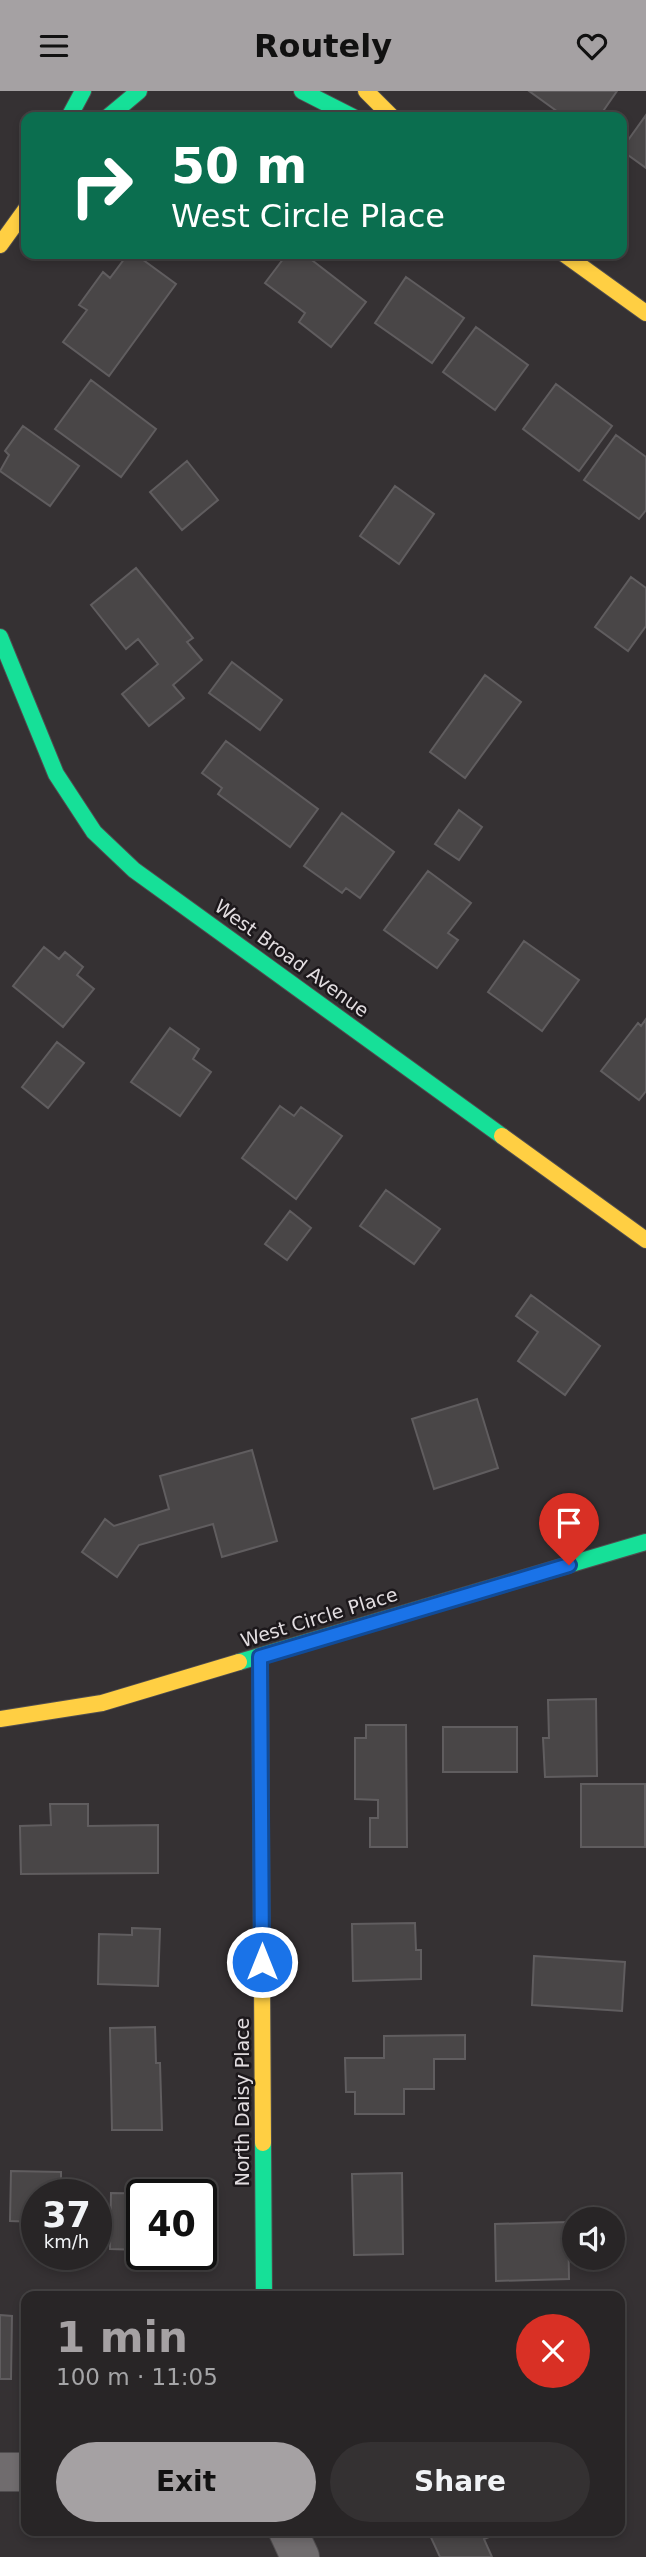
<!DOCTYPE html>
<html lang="en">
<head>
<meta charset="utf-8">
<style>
  body { margin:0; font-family:"DejaVu Sans",sans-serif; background:#343132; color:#f1f3f6; height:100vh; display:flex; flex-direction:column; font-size:26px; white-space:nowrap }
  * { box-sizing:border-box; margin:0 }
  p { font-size:23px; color:#a5a5a7 }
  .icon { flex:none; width:38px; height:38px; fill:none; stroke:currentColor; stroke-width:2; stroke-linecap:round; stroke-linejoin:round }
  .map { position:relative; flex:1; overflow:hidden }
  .side { position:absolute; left:21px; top:2200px; width:604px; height:245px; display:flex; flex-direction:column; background:#282526; border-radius:14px; box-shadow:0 4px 10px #0003,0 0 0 2px #444243 }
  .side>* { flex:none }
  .top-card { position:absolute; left:21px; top:21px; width:606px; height:147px; border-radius:14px; box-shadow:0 4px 10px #0003,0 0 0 2px #444243; background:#0b6e4f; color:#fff; overflow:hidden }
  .tools { position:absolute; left:562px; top:2116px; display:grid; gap:14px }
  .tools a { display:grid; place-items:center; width:63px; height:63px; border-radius:50%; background:#282526; box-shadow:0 4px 10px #0003,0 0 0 2px #444243; font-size:35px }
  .speed { position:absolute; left:21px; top:2088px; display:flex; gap:14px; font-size:35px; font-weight:700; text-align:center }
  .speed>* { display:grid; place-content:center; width:91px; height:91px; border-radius:50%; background:#282526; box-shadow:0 4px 10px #0003,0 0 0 2px #444243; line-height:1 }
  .speed small { font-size:18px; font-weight:400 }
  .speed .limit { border:4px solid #111; border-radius:10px; background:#fff; color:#111 }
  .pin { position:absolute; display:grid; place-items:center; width:60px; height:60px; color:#fff; margin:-72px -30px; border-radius:50% 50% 50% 0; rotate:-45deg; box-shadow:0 0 7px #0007 }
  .pin .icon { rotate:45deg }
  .me { position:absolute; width:77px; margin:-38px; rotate:0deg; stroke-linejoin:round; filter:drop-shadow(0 0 5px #0008) }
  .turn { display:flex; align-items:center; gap:24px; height:147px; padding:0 35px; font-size:32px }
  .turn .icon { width:91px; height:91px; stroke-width:2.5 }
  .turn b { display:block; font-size:49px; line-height:60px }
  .round { display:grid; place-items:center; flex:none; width:74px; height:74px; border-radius:37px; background:#343132 }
  .summary { display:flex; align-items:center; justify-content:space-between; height:119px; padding:0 35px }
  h1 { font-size:42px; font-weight:800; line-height:52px; color:#a5a1a3 }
  .primary-button { display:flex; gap:14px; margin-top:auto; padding:14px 35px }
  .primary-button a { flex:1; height:80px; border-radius:42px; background:#a5a1a3; color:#111; font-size:28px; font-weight:800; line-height:80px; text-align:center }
  .primary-button a+a { background:#343132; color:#f1f3f6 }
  header { display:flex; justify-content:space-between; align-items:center; height:91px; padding:0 35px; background:#a5a1a3; color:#111; font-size:32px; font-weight:800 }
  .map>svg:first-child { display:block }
  .building { fill:#494647; stroke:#605d5f; stroke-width:2 }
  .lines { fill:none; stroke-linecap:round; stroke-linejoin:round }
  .street-casing { stroke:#504d4f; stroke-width:40 }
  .fast-casing { stroke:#504d4f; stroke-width:18 }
  .slow-casing { stroke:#504d4f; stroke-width:18 }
  .street { stroke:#706c6e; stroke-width:38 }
  .fast { stroke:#16e098; stroke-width:16 }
  .slow { stroke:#ffcf43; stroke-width:16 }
  .route-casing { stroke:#114b97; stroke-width:18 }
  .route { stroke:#1a73e8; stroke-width:12 }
  .labels { text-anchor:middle; stroke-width:5; stroke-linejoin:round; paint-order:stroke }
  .street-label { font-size:19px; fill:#e2dde0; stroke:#1c181b }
</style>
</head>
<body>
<header><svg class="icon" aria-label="menu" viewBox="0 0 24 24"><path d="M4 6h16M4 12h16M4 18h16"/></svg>Routely<svg class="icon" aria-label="heart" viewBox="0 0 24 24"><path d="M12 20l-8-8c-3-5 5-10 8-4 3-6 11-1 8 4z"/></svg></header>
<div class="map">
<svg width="646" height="2466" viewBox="0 0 646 2466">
  <rect width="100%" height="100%" fill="#353133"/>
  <path class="building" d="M529,0H617L599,26H565Z
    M646,24V77L621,59Z
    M128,163H135L176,193L109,285L63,251L87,219L79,214L103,181L110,187Z
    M287,163H304L366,211L331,256L299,231L305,222L265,192Z
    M406,186L464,227L432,272L375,232Z
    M476,236L528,274L495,319L443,281Z
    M91,289L156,338L121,386L55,338Z
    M556,293L612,335L579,380L523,338Z
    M23,335L79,375L50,415L0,380L9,364L5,360Z
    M616,344L646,366V419L639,428L584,389Z
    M187,370L218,409L182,439L150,401Z
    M395,395L434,423L399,473L360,445Z
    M136,477L193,547L187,551L202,569L173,594L184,607L149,635L122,603L158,573L138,548L126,558L91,514Z
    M631,486L646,497V535L628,560L595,536Z
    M232,571L282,609L260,639L209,602Z
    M485,584L521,611L465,687L430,661Z
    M226,650L318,718L290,756L218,703L222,697L202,682Z
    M459,719L482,736L459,769L435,753Z
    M342,722L394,761L360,807L346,797L342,802L304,775Z
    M428,780L471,812L448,842L458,849L437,877L384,839Z
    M524,850L579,889L542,940L488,901Z
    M44,856L59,868L65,861L83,876L77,884L94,898L63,936L13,895Z
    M646,928V1000L639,1009L601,980L638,932L641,935Z
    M170,937L199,958L193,968L211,981L180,1025L131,991Z
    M57,951L84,972L48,1017L22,996Z
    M280,1015L294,1025L301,1016L342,1045L296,1108L242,1067Z
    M386,1099L440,1138L414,1173L360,1135Z
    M290,1120L311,1137L287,1169L265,1153Z
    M531,1204L600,1255L565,1304L518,1270L538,1241L516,1225Z
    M477,1308L498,1377L434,1398L412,1328Z
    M252,1359L277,1450L222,1466L213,1433L139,1454L117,1486L82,1461L105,1428L114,1435L169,1418L160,1385Z
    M596,1608L597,1685L545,1686L543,1647H549L548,1609Z
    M366,1634H406L407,1756H370V1727H378V1709L355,1708V1647H366Z
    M443,1636H517V1681H443Z
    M581,1693H645V1756H581Z
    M50,1713H88V1735L158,1734V1782L21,1783L20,1735L51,1734Z
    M415,1832L416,1859H421V1888L353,1890L352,1833Z
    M132,1837L160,1838L158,1895L98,1893L99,1843L132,1844Z
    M534,1865L625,1871L622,1920L532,1914Z
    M155,1936L156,1972H160L162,2039H112L110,1937Z
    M465,1944V1968H434V1998H404V2023H355V2001H346L345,1967H384V1945Z
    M11,2080L61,2081V2104H37V2131L10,2130Z
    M402,2082L403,2163L354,2164L352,2083Z
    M111,2102L161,2103L142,2104V2159L110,2158Z
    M568,2131L569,2188L496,2190L495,2133Z
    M94,2200L129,2201V2205H94Z
    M0,2224L12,2225L11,2288H0Z
    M428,2440H504L484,2448L492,2466H440Z"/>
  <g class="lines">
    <g class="street-casing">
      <path id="street" d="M0,2381H26
        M288,2440L300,2466"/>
    </g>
    <g class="fast-casing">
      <path id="fast" d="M302,0L353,26
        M69,26L83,0
        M108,26L139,0
        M0,546L56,683L94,741L134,779L502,1045
        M239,1571L646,1451
        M263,2052L264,2205"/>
    </g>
    <g class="slow-casing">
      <path id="slow" d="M366,0L392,26
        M0,154L26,118
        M564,163L646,222
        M502,1045L646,1149
        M260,1566L263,2052
        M0,1628L102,1612L239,1571"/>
    </g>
    <use href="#street" class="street"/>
    <use href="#fast" class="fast"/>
    <use href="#slow" class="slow"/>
  </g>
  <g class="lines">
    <g class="route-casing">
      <path id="route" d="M262,1871L260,1566L569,1474"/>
    </g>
    <use href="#route" class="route"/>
  </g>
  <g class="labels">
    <g class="street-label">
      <text transform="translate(292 867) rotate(36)" y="7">West Broad Avenue</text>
      <text transform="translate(319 1526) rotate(-17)" y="7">West Circle Place</text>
      <text transform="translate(242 2011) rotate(-90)" y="7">North Daisy Place</text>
    </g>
  </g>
</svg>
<div class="tools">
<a><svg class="icon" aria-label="sound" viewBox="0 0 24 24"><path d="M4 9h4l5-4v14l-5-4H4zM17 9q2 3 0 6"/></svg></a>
</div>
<div class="speed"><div>37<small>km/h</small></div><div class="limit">40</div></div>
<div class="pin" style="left:569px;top:1474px;background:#d93025"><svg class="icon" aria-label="arrive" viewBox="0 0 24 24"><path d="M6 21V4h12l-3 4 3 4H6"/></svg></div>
<svg class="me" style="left:262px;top:1871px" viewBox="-20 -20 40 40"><circle r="17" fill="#1a73e8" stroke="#fff" stroke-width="3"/><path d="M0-11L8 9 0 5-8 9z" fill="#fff"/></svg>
<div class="top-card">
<div class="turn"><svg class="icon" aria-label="right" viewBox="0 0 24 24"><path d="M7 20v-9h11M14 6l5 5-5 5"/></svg><div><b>50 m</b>West Circle Place</div></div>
</div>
<section class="side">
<div class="summary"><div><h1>1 min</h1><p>100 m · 11:05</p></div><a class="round" style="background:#d93025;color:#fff"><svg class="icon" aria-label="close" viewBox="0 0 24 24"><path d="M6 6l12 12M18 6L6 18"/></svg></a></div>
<div class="primary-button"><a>Exit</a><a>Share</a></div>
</section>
</div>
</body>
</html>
